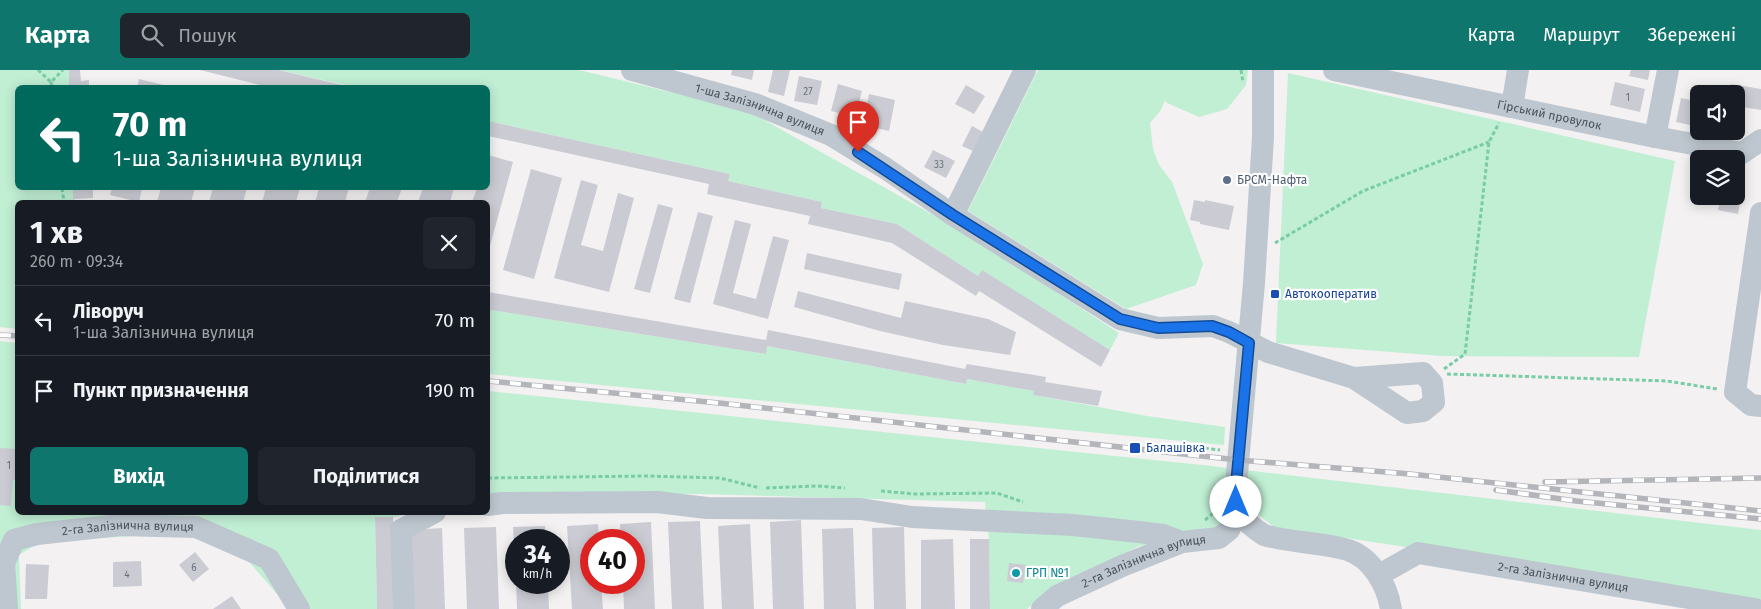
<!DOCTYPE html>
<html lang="uk">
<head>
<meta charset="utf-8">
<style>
  body { margin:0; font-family:"Fira Sans",sans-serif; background:#20242c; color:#f1f3f6; height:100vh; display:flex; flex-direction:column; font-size:19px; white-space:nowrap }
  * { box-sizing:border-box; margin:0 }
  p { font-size:16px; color:#9ea1a6 }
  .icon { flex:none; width:28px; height:28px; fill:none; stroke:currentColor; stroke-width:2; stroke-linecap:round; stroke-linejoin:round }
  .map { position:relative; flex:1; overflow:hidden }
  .sheet { position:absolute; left:15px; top:130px; width:475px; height:315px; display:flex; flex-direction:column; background:#171b24; border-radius:8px; box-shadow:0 2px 12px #0003 }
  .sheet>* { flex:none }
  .guide { position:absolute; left:15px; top:15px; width:475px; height:105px; border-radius:8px; box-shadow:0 2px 12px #0003; background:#00695c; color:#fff; overflow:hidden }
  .buttons { position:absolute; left:1690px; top:15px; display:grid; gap:10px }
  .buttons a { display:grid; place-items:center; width:55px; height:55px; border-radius:8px; background:#171b24; box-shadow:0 2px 12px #0003; font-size:25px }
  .speed { position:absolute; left:505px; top:459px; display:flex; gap:10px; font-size:25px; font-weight:700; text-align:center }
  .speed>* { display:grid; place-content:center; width:65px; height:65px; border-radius:50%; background:#171b24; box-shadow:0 2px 12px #0003; line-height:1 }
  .speed small { font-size:12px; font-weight:400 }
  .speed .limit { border:8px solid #d22; background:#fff; color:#111 }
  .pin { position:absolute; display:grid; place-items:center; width:42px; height:42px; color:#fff; margin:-51px -21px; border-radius:50% 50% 50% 0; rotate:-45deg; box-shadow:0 0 5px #0007 }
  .pin .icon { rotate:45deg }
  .me { position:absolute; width:55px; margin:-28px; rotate:0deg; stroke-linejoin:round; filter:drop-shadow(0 0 4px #0008) }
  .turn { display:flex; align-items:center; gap:18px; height:105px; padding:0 15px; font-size:22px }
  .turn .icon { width:65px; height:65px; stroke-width:2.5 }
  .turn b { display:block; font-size:35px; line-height:42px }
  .round { display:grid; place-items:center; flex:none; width:52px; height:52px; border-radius:8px; background:#20242c }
  .head { display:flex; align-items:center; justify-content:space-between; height:85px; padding:0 15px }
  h1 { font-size:30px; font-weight:700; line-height:38px }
  .button { display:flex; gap:10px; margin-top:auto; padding:10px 15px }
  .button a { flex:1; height:58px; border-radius:8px; background:#0f766e; color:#fff; font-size:20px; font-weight:700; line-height:58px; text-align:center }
  .button a+a { background:#20242c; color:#f1f3f6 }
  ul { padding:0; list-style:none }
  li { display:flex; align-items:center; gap:15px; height:70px; padding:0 15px; border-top:1px solid #363941 }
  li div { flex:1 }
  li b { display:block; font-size:19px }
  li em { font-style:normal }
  header { display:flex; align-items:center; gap:30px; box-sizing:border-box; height:70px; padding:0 25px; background:#0f766e; color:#fff }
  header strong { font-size:24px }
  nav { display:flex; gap:28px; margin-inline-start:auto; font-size:18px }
  .search { width:350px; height:45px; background:#20242c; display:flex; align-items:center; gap:12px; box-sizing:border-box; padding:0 18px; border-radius:8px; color:#9ea1a6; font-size:19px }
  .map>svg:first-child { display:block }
  .green { fill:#c0efd4 }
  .building { fill:#cbccd3 }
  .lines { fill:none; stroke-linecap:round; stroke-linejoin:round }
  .path { stroke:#78cda6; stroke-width:3; stroke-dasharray:4 2.5; stroke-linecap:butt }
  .minor { stroke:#bec7cf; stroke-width:22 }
  .rail-casing { stroke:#b3b5bb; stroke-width:5.5 }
  .rail { stroke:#fff; stroke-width:4; stroke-dasharray:11; stroke-linecap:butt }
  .route-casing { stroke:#114b97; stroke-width:12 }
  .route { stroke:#1a73e8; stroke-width:9 }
  .service-dot { fill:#5c6f8a; stroke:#fff; stroke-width:2 }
  .transit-dot { fill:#1a4fb4; stroke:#fff; stroke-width:2 }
  .culture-dot { fill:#0f9aa8; stroke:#fff; stroke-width:2 }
  .labels { text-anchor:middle; stroke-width:4.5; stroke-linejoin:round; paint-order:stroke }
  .number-label { font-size:10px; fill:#69717b }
  .street-label { font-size:12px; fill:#48535e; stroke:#fff }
  .service-label { font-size:12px; fill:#4e5e75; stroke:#fff; text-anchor:start }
  .transit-label { font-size:12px; fill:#164399; stroke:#fff; text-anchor:start }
  .culture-label { font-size:12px; fill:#0d838f; stroke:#fff; text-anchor:start }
</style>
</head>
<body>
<header>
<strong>Карта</strong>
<div class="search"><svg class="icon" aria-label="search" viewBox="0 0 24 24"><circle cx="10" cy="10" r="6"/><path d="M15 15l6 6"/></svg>Пошук</div>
<nav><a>Карта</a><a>Маршрут</a><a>Збережені</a></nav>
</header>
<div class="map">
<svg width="1761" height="539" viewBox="0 0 1761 539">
  <rect width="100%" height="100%" fill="#f3f1f1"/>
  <path class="green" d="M0,0H69V17L18,18V118H73L75,132H18L17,259L0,257Z
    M279,0H579L748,41L960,160L1119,263L1110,280L982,201L978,206L897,154L821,138L822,132L728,111L730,104L488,51V18L354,17Z
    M1038,0H1248L1246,15L1227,39L1199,47L1167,33L1165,30L1161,40L1150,53L1153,79L1159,95L1172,112L1203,194L1196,215L1126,239L968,141Z
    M1288,3L1675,91L1639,287L1442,286L1276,273Z
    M491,240L765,284L767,276L966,314L967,309L1034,321V325L1147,346L1225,357L1224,375L488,304V242Z
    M0,271L17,273L18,442L405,443C397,449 385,447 375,448L377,539H290L237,478L195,462L40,472L19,485L21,539H0Z
    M488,321L1202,395L1761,460V531L1274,457L1250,438L1227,435L1225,447L1212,462L1139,476L1044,525L1027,539H990L989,469L985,432L699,424L488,423Z"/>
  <path class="building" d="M69,0H80L81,11L89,10V18H69Z
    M200,0H279L350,17L272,18Z
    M732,0H754L752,10L731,5Z
    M773,0H790L784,26L768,22Z
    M1631,0H1650L1648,10L1629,6Z
    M799,6L822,11L817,35L794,31Z
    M139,9L168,16L167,18H137Z
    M1615,12L1645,19L1640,42L1610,35Z
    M838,14L862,21L855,47L831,41Z
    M1731,14L1761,19V40L1736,36V24H1730Z
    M966,15L985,26L974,44L955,34Z
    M869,24L895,30L889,61L863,55Z
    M1681,28L1699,32V57L1676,52Z
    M488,51L730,104L728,111L822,132L821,138L897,154L978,206L982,200L1110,280L1101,297L979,221L976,226L892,173L808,154L810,146L707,124L709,114L488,66Z
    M972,56L985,63L975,82L962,76Z
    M933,80L955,91L946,108L924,97Z
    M488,85L513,92L488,183V132H472L477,118H488Z
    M531,99L562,108L534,209L503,200Z
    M581,110L598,115L581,175L603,181L618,123L634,128L609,222L554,208Z
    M1736,115L1743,116L1738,144L1718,140L1721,126H1736Z
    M73,118H93V128L73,129Z
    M112,118H142L139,132L110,125Z
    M161,118H195L191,132H157Z
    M213,118H247L243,132H209Z
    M266,118H300L296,132H262Z
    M319,118H349L345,132H315Z
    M370,118H402L397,132H365Z
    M423,118H454L450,132H418Z
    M1194,130L1205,132V130L1234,136L1229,160L1200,154V152L1190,150Z
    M658,134L673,138L650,223L634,219Z
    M698,142L713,146L690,233L674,229Z
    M735,150L751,154L733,223L756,229L773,166L789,170L768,249L713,234Z
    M807,183L902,204L899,220L804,199Z
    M798,221L901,248L905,231L988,249L1016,262L1010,285L943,275L880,261L794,237Z
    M488,222L766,270L768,260L965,299L967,294L1046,307L1045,312L1102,321L1098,336L1033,325L1034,321L967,309L966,314L767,276L766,284L491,240L488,242Z
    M0,378L18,379V410H13L11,436L0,435Z
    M375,447H393L394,539H377Z
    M801,450L804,539H773L770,452Z
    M700,451L704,539H672L668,452Z
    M651,452L655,539H624L623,512H634V470H621L620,454Z
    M598,454L599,470H591V512H601L603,539H572L567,456Z
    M750,454L754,539H722L718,456Z
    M545,456L546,470H516V487H515L513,457Z
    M496,457L499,539H467L464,458Z
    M904,457L906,539H874L872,458Z
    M442,458L445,539H413L410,460Z
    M853,458L856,539H824L822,459Z
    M953,469L955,539H921V470Z
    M970,469H989L990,539H970Z
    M195,482L209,499L193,512L179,495Z
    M141,491L142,516L113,517V492Z
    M1009,493L1026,495L1023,513L1007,511Z
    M26,494L49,495L47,529H25Z
    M516,512H548L549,539H517Z
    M232,526L241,539H213Z"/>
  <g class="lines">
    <path class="path" d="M38,0L51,12L63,0
      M1241,0L1243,12
      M51,12L52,18
      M62,118L64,132
      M1275,173L1363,121L1489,72
      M1444,299L1465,284L1489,72L1499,53
      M1447,304L1667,311L1717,319
      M1179,375L1220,380
      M488,408L647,406L720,408L760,418
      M766,418L817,416L845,418
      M881,421L915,424L997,423L1023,432
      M1205,450L1216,441"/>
    <g class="minor">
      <path id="s1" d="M632,0L755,34L831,65L885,98L953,145L1120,249L1158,258L1213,256L1229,262L1268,282L1354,308L1407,343L1423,341L1434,332L1432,313L1423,303L1354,308"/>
      <path d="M1263,0V67L1254,213L1236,415C1236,442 1242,451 1264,465C1291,473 1321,472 1348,480C1372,488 1387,515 1391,539"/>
      <path id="s2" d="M1334,0L1655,67L1742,83L1761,70"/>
      <path d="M1512,37L1518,0"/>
      <path d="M1655,67L1668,0"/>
      <path d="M1761,143L1735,322L1751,335L1761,336"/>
      <path d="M953,145L1025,0"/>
      <path d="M488,435L502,433L657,432L707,438L861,439L912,447L1073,455L1139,462L1163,465L1182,472"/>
      <path id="s3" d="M1379,505L1418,483L1755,539"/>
      <path id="s4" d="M7,539L4,493L14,470L37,464L120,455L196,457L269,489L299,539"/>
      <path d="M404,539L401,460L435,442"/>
      <path id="s5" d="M1042,539L1057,526L1122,496L1182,472L1219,468L1229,460L1238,440"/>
    </g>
    <g class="rail-casing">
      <path id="rail" d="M0,265L18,266
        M488,311L719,333L1238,390L1410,404L1761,441
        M1545,412L1761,408
        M1496,420L1576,431L1761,449"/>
    </g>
    <use href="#rail" class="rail"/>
  </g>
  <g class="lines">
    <g class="route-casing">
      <path id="route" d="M858,82L953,145L1120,249L1158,258L1212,256L1229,262L1249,273L1236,415V432"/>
    </g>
    <use href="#route" class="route"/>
  </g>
  <circle class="service-dot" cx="1227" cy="110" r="5"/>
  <g class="transit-dot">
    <rect x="1270" y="219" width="10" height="10" rx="2.5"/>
    <rect x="1129" y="372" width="12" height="12" rx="2.5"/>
  </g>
  <circle class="culture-dot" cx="1016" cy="503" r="5"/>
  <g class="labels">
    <g class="number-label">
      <text x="808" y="25">27</text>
      <text x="1628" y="31">1</text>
      <text x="939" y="98">33</text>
      <text x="9" y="399">1</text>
      <text x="194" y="501">6</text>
      <text x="127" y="508">4</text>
    </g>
    <g class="street-label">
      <text dy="4" stroke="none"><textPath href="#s1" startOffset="134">1-ша Залізнична вулиця</textPath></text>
      <text dy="4" stroke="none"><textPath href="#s2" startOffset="220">Гірський провулок</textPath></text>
      <text dy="4" stroke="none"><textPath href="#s4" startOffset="186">2-га Залізнична вулиця</textPath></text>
      <text dy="4" stroke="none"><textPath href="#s5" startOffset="114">2-га Залізнична вулиця</textPath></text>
      <text dy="4" stroke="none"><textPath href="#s3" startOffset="192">2-га Залізнична вулиця</textPath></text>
    </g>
    <g class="service-label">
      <text x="1237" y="114">БРСМ-Нафта</text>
    </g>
    <g class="transit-label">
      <text x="1285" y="228">Автокооператив</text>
      <text x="1146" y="382">Балашівка</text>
    </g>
    <g class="culture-label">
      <text x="1026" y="507">ГРП №1</text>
    </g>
  </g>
</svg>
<div class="buttons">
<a><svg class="icon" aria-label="sound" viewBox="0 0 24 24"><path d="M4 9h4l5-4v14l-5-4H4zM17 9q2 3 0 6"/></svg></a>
<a><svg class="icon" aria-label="layers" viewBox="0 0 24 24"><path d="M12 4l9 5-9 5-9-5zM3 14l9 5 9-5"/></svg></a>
</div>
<div class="speed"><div>34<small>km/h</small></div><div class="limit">40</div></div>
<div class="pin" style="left:858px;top:82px;background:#d93025"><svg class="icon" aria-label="arrive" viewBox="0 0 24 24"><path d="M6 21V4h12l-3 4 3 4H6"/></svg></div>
<svg class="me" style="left:1236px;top:432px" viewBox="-20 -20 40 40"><circle r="19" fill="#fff"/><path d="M0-13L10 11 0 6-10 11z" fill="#1a73e8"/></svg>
<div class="guide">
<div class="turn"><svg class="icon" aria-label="left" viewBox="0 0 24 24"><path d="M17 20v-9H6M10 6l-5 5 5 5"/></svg><div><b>70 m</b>1-ша Залізнична вулиця</div></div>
</div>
<section class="sheet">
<div class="head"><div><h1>1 хв</h1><p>260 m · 09:34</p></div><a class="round"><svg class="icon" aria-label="close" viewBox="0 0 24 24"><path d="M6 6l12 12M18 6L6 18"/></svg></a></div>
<ul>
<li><svg class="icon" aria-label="left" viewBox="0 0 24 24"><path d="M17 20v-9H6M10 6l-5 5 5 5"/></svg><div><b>Ліворуч</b><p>1-ша Залізнична вулиця</p></div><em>70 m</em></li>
<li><svg class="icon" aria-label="arrive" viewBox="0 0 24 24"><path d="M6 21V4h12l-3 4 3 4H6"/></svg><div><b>Пункт призначення</b></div><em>190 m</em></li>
</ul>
<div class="button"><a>Вихід</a><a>Поділитися</a></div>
</section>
</div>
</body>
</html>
